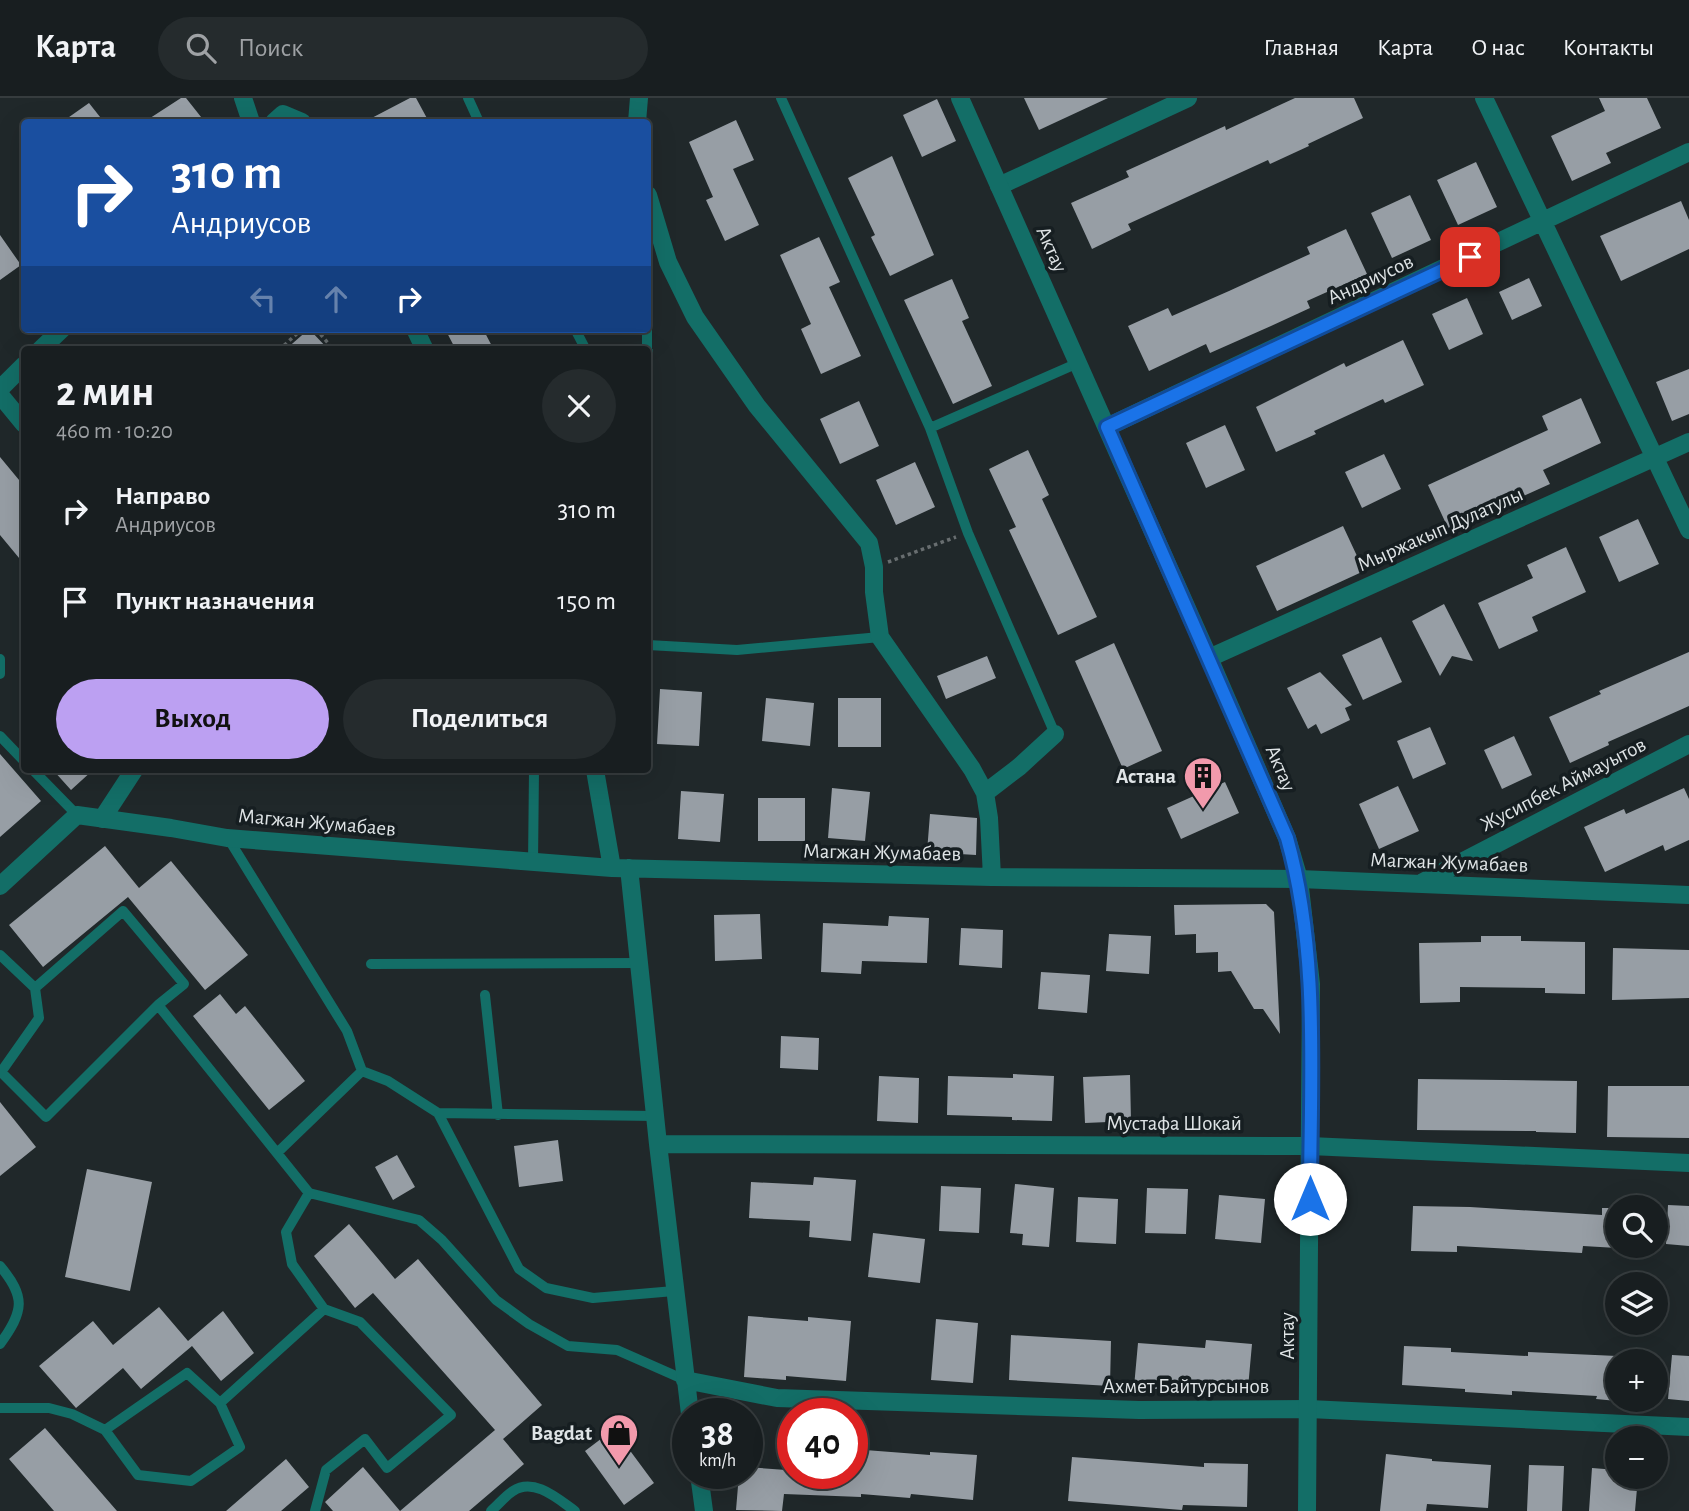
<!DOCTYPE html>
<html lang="ru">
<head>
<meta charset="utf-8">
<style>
  body { margin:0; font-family:"Alegreya Sans",sans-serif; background:#252b2d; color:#f1f3f6; height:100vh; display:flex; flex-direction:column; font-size:26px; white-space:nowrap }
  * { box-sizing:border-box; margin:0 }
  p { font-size:23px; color:#9fa2a5 }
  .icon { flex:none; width:38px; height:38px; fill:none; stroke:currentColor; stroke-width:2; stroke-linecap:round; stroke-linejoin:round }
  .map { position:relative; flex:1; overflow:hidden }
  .side { position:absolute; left:21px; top:248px; width:630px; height:427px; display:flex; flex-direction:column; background:#181e20; border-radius:7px; box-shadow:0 7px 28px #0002,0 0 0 2px #363c3e }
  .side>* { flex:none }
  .guide { position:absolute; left:21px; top:21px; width:630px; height:214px; border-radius:7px; box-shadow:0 7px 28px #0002,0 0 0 2px #363c3e; background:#1a4fa0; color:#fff; overflow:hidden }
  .buttons { position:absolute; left:1605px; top:1097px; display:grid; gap:14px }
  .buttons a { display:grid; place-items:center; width:63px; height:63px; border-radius:50%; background:#181e20; box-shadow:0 7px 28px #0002,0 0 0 2px #363c3e; font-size:35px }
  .speed { position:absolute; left:672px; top:1300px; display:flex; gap:14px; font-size:35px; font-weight:700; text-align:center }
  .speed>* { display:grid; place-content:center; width:91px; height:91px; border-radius:50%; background:#181e20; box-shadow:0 7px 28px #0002,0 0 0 2px #363c3e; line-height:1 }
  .speed small { font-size:18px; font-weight:400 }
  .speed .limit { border:10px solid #d22; background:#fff; color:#111 }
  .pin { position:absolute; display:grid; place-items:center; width:60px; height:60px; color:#fff; margin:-30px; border-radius:14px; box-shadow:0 4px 10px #0006 }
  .me { position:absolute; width:77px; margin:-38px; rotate:0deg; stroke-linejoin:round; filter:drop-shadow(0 0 5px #0008) }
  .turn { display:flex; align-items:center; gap:24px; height:147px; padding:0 35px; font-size:32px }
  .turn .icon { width:91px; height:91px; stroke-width:2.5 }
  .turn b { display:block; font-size:49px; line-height:60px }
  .lanes { display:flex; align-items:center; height:66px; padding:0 35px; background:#0003; justify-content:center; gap:35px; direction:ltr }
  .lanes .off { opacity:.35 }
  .round { display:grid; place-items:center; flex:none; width:74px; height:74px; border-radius:37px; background:#252b2d }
  .overview { display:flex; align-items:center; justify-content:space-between; height:119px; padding:0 35px }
  h1 { font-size:42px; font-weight:600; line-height:52px }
  .primary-button { display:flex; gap:14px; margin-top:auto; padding:14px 35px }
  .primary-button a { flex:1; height:80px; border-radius:42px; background:#bca0f2; color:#111; font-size:28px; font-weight:600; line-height:80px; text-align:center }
  .primary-button a+a { background:#252b2d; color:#f1f3f6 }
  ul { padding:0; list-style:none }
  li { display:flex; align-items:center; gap:21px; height:91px; padding:0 35px }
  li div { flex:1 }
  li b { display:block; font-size:26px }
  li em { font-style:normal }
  header { display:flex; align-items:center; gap:42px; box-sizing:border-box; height:98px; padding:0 35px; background:#181e20; border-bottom:2px solid #363c3e }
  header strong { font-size:33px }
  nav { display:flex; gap:38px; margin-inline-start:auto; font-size:24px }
  .search { width:490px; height:63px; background:#252b2d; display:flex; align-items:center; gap:18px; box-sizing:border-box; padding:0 24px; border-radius:38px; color:#9fa2a5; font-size:26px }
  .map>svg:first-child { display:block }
  .building { fill:#979ea5 }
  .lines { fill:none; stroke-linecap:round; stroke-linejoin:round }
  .path { stroke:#686e70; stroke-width:3.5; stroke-dasharray:3.5 3.5; stroke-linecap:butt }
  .service { stroke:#136e67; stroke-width:10 }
  .minor { stroke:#136e67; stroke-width:18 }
  .tertiary { stroke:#136e67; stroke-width:18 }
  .route-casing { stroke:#114b97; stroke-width:18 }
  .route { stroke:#1a73e8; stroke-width:12 }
  .labels { text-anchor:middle; stroke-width:7; stroke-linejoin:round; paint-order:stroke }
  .street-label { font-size:21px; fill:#dfe4e6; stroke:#161e21 }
  .poi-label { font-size:21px; font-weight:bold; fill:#dfe4e6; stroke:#161e21; text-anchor:end }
</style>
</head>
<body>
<header>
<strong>Карта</strong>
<div class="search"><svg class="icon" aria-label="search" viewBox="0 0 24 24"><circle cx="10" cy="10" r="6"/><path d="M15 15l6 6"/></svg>Поиск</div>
<nav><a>Главная</a><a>Карта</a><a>О нас</a><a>Контакты</a></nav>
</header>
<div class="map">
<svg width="1689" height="1413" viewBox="0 0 1689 1413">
  <rect width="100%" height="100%" fill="#20282a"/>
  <path class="building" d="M181,0H186L205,24H144Z
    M410,0H416L429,24H364Z
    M1024,0H1108L1039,32Z
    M1295,0H1354L1363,20L1308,46L1309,48L1270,66L1268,62L1128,126L1131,132L1092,151L1071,105L1129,79L1126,73L1225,28L1226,32Z
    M1599,0H1647L1661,30L1606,55L1611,65L1572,83L1551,38L1605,13Z
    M937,1L956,43L922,59L903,17Z
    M89,5L104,24H62Z
    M736,22L754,62L733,71L759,127L725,143L706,102L713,99L689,44Z
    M892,58L934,157L890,178L871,139L875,137L848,80Z
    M1476,64L1497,109L1458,127L1437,82Z
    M1410,97L1431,142L1392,160L1371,115Z
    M1681,103L1689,122V151L1621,183L1600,138Z
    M1346,131L1367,176L1307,203L1310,210L1271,228L1210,255L1206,246L1149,273L1128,228L1168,210L1172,218L1229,193L1310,156L1307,149Z
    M0,137L21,167L0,182Z
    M819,139L840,184L829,189L861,258L821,276L801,231L811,226L780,157Z
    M1529,180L1542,208L1512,222L1499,194Z
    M952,181L969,220L962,223L992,288L953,306L904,202Z
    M1467,200L1483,236L1449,252L1432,216Z
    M309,231L329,252H285Z
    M445,231H483L494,252H456Z
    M1403,242L1424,287L1385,305L1383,301L1314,333L1316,336L1276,354L1256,309L1344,265L1346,269Z
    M1689,271V316L1672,323L1656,284Z
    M1581,300L1601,345L1543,372L1550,386L1449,432L1428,387L1548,332L1542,318Z
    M859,303L879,348L840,366L820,321Z
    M1225,327L1245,372L1206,390L1186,345Z
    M1028,352L1049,397L1042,401L1097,519L1058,537L1009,432L1016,429L989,371Z
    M1384,356L1401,391L1362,410L1345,374Z
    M0,359L24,388V466L0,437Z
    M915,364L935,409L896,427L876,382Z
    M1638,421L1659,466L1619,484L1599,439Z
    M1343,428L1364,473L1277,513L1256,468Z
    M1566,449L1586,494L1532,519L1538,533L1499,551L1478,505L1533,480L1527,467Z
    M1444,506L1473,563L1452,558L1440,578L1412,523Z
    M1381,539L1402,584L1363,602L1342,557Z
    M1114,545L1162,653L1123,671L1075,563Z
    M1689,554V608L1608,644L1609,647L1570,665L1549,619L1601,596L1599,593Z
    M987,558L996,580L946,601L937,578Z
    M1320,574L1352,607L1345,610L1350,622L1321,636L1316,626L1308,631L1287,590Z
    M660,591L702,594L699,648L657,646Z
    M766,600L814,605L810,648L762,643Z
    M838,600H881V649H838Z
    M1430,629L1446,666L1413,681L1397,643Z
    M1514,638L1532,677L1502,691L1484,652Z
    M0,656L41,703L0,739Z
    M53,672H93L71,692Z
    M1225,684L1239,715L1181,741L1167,710Z
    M1398,688L1419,733L1379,751L1359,706Z
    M832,690L870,694L865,743L828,740Z
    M1684,690L1689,701V742L1665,753L1663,747L1605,774L1584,729L1624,711L1626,716Z
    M681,693L724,696L720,744L678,741Z
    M758,700H805V743H758Z
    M930,716L977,720L976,757L927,754Z
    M105,748L139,790L171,763L248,857L205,892L128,799L43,869L9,827Z
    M1266,806L1274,814L1280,936L1263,911H1254L1231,873L1218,874V854L1196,855V836L1175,837L1174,807Z
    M760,816L762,861L715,863L714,817Z
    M889,818L929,820L927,865L862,863L861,876L821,874L823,825L888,828Z
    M961,830L1003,832L1002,870L959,867Z
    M1109,836L1151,838L1149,876L1106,873Z
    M1481,838H1521V843L1585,844V896L1545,895V890L1460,889V904L1420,905L1419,845L1481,844Z
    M1613,850L1689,852V900L1612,902Z
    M1041,874L1090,877L1087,915L1038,911Z
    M220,896L236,916L245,908L305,983L269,1012L193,918Z
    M781,938L819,940L818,972L780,970Z
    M1013,976L1054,978L1052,1023L1012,1022V1019L947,1017L948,978L1013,980Z
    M1130,977L1131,1023L1085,1025L1083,979Z
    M879,978L919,980L918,1025L877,1023Z
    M1418,981L1577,983L1576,1035L1536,1034V1033L1417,1032Z
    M1608,988H1689V1040L1607,1039Z
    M0,1004L36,1049L0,1078Z
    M558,1042L563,1083L519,1089L514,1048Z
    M397,1057L415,1089L393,1102L375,1069Z
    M87,1071L152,1084L130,1193L65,1179Z
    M814,1079L856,1082L851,1143L809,1139L810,1123L749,1120L751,1084L813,1087Z
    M1015,1086L1054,1090L1049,1149L1022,1147L1023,1136L1010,1135Z
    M941,1088L981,1090L979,1135L939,1133Z
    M1147,1090L1188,1091L1186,1136L1145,1135Z
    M1219,1097L1265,1101L1261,1145L1215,1141Z
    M1078,1099L1118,1101L1116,1146L1076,1144Z
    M1668,1107L1689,1108V1148L1666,1146Z
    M1413,1108L1470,1109L1602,1117V1110H1617V1150L1583,1148L1582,1155L1457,1148V1154L1411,1153Z
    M349,1126L395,1181L418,1161L542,1307L503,1341L524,1366L469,1413H333L325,1404L363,1369L400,1413L495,1332L373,1195L355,1210L314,1158Z
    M873,1135L925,1141L920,1185L868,1179Z
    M159,1209L188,1243L223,1213L254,1255L221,1283L192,1248L141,1291L123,1270L76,1310L39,1268L93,1223L113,1247Z
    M748,1218L808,1223V1219L851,1223L846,1283L786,1278V1282L744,1279Z
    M936,1221L978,1225L973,1285L931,1282Z
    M1011,1237L1111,1243L1110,1288L1009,1282Z
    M1206,1242L1252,1246L1248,1290L1181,1285V1293L1134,1289L1138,1245L1205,1250Z
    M1404,1248L1451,1250V1254L1528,1258V1254L1617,1258V1303L1596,1301L1597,1298L1512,1293V1297L1465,1294V1291L1402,1287Z
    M1672,1257L1689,1258V1303L1668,1301Z
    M45,1330L117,1413H54L9,1361Z
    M614,1331L654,1385L624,1407L585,1353Z
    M852,1351L930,1357V1354L977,1357L973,1402L911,1396L910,1400L861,1396V1399L784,1396L782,1413L736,1412L739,1376H747V1369L786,1372V1376H852Z
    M1386,1356L1432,1361V1363L1491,1367L1488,1410L1427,1406L1426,1413H1380Z
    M1072,1359L1204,1369V1365L1248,1366L1247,1409L1183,1407L1182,1412L1068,1403Z
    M286,1361L309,1389L281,1413H226Z
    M1529,1367L1564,1368L1562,1413H1527Z
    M1592,1370L1617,1372V1379H1638L1635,1413H1589Z"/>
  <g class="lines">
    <path class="path" d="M316,231L334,252
      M279,252L302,231
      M888,464L956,439"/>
    <path class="service" d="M468,0L479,24
      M781,0L930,330L968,435L1055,636
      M575,231L586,252
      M647,231V252
      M648,253V292
      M930,330L1078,265
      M648,547L737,552L880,539
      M0,561V576
      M0,638L24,663
      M33,672L77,717
      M228,740L347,933L362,973L277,1055
      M533,765L534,672
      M0,857L35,890L39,920L1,974L46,1019L158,907L184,886L123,813L35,890
      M371,866L639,865
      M485,897L498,1017
      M158,907L309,1095L286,1134L292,1166L324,1211L360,1224L451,1317L387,1370L365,1341L326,1372L315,1413
      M362,973L388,983L438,1015L519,1171L546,1190L593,1200L674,1193
      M438,1015L655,1018
      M309,1095L419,1122L442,1142L496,1202L529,1226L568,1248L617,1252L685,1282
      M0,1168C26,1199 24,1213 0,1246
      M187,1275L220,1305L240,1349L191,1383L138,1377L105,1332Z
      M220,1305L324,1211
      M0,1310H49L72,1316L105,1332
      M491,1413C498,1407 505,1398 513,1393C534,1379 558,1401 575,1413"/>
    <path class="minor" d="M243,0L251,24
      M1484,0L1689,432
      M274,24L283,16L302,24
      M637,24L639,0
      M999,88L1188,0
      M648,97L668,164L695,219L757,308L869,445L874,469V494L880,539L972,671L985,695L989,720L992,779
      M415,231L425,252
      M40,252L62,231
      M0,291L24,267
      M0,297L24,326
      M1107,329L1689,54
      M1209,560L1689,344
      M595,672L612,770
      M985,695L1019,669L1055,636
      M102,721L134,672
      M629,770L658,1046L690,1316
      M1423,784L1689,646
      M0,788L77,717L171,730L227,740L612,770L992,779L1299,781L1689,797
      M658,1046L1310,1048L1689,1065
      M685,1282L777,1300L1139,1312L1309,1311L1689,1329
      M699,1376L704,1413"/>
    <path class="tertiary" d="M960,0L1209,560L1287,740L1299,781L1311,886L1307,1413"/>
  </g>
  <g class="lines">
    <g class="route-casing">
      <path id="route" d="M1310,1101C1310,981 1320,857 1287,740L1107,329L1470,159"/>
    </g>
    <use href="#route" class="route"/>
  </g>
  <defs>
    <g id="building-pin" transform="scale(2.0125)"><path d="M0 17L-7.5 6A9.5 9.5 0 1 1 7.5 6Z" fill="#f29aac" stroke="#161e21"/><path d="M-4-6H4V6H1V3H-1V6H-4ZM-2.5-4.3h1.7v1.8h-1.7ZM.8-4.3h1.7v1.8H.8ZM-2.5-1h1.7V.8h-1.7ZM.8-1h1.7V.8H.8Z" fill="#111"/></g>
    <g id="shop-pin" transform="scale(2.0125)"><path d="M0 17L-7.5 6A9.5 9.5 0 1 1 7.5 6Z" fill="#f29aac" stroke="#161e21"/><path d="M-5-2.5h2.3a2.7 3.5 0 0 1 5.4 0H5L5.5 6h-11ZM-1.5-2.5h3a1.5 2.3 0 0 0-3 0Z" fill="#111"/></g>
  </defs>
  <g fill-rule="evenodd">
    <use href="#building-pin" x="1203" y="678"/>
    <use href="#shop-pin" x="619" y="1335"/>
  </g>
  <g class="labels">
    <g class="street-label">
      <text transform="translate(1052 151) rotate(66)" y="7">Актау</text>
      <text transform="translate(1370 181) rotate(-25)" y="7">Андриусов</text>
      <text transform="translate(1440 431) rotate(-24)" y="7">Мыржакып Дулатулы</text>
      <text transform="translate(1281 670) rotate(67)" y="7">Актау</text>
      <text transform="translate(1563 686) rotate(-27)" y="7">Жусипбек Аймауытов</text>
      <text transform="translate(317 724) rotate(5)" y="7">Магжан Жумабаев</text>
      <text transform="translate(882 754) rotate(1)" y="7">Магжан Жумабаев</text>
      <text transform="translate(1449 764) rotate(2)" y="7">Магжан Жумабаев</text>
      <text x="1174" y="1032">Мустафа Шокай</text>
      <text transform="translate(1287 1238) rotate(-90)" y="7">Актау</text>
      <text x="1186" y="1295">Ахмет Байтурсынов</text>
    </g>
    <g class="poi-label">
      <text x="1176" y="685">Астана</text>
      <text x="592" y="1342">Bagdat</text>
    </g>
  </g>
</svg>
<div class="buttons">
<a><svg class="icon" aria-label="search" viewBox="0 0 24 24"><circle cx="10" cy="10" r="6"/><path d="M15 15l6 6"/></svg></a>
<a><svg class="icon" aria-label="layers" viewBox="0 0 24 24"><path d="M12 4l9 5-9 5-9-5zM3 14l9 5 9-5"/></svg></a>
<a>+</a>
<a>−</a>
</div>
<div class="speed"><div>38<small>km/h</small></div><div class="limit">40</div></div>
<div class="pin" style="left:1470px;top:159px;background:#d93025"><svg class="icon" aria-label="arrive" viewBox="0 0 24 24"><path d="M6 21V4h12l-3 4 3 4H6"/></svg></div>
<svg class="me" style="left:1310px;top:1101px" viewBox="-20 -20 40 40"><circle r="19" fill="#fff"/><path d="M0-13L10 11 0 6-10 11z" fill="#1a73e8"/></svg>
<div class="guide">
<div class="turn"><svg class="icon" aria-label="right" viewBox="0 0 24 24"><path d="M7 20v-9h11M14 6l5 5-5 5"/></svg><div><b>310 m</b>Андриусов</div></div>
<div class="lanes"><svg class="icon off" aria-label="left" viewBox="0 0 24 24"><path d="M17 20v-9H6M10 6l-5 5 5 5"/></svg><svg class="icon off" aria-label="ahead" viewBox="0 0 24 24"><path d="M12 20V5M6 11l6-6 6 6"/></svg><svg class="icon" aria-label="right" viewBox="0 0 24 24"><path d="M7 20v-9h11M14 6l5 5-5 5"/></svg></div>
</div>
<section class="side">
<div class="overview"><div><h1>2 мин</h1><p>460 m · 10:20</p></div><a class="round"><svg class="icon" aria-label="close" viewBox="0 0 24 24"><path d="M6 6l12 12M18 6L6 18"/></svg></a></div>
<ul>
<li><svg class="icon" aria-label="right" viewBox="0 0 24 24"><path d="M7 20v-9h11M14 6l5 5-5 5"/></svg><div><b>Направо</b><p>Андриусов</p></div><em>310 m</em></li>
<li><svg class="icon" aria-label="arrive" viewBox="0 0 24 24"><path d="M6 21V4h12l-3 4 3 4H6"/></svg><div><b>Пункт назначения</b></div><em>150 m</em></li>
</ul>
<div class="primary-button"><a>Выход</a><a>Поделиться</a></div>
</section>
</div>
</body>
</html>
